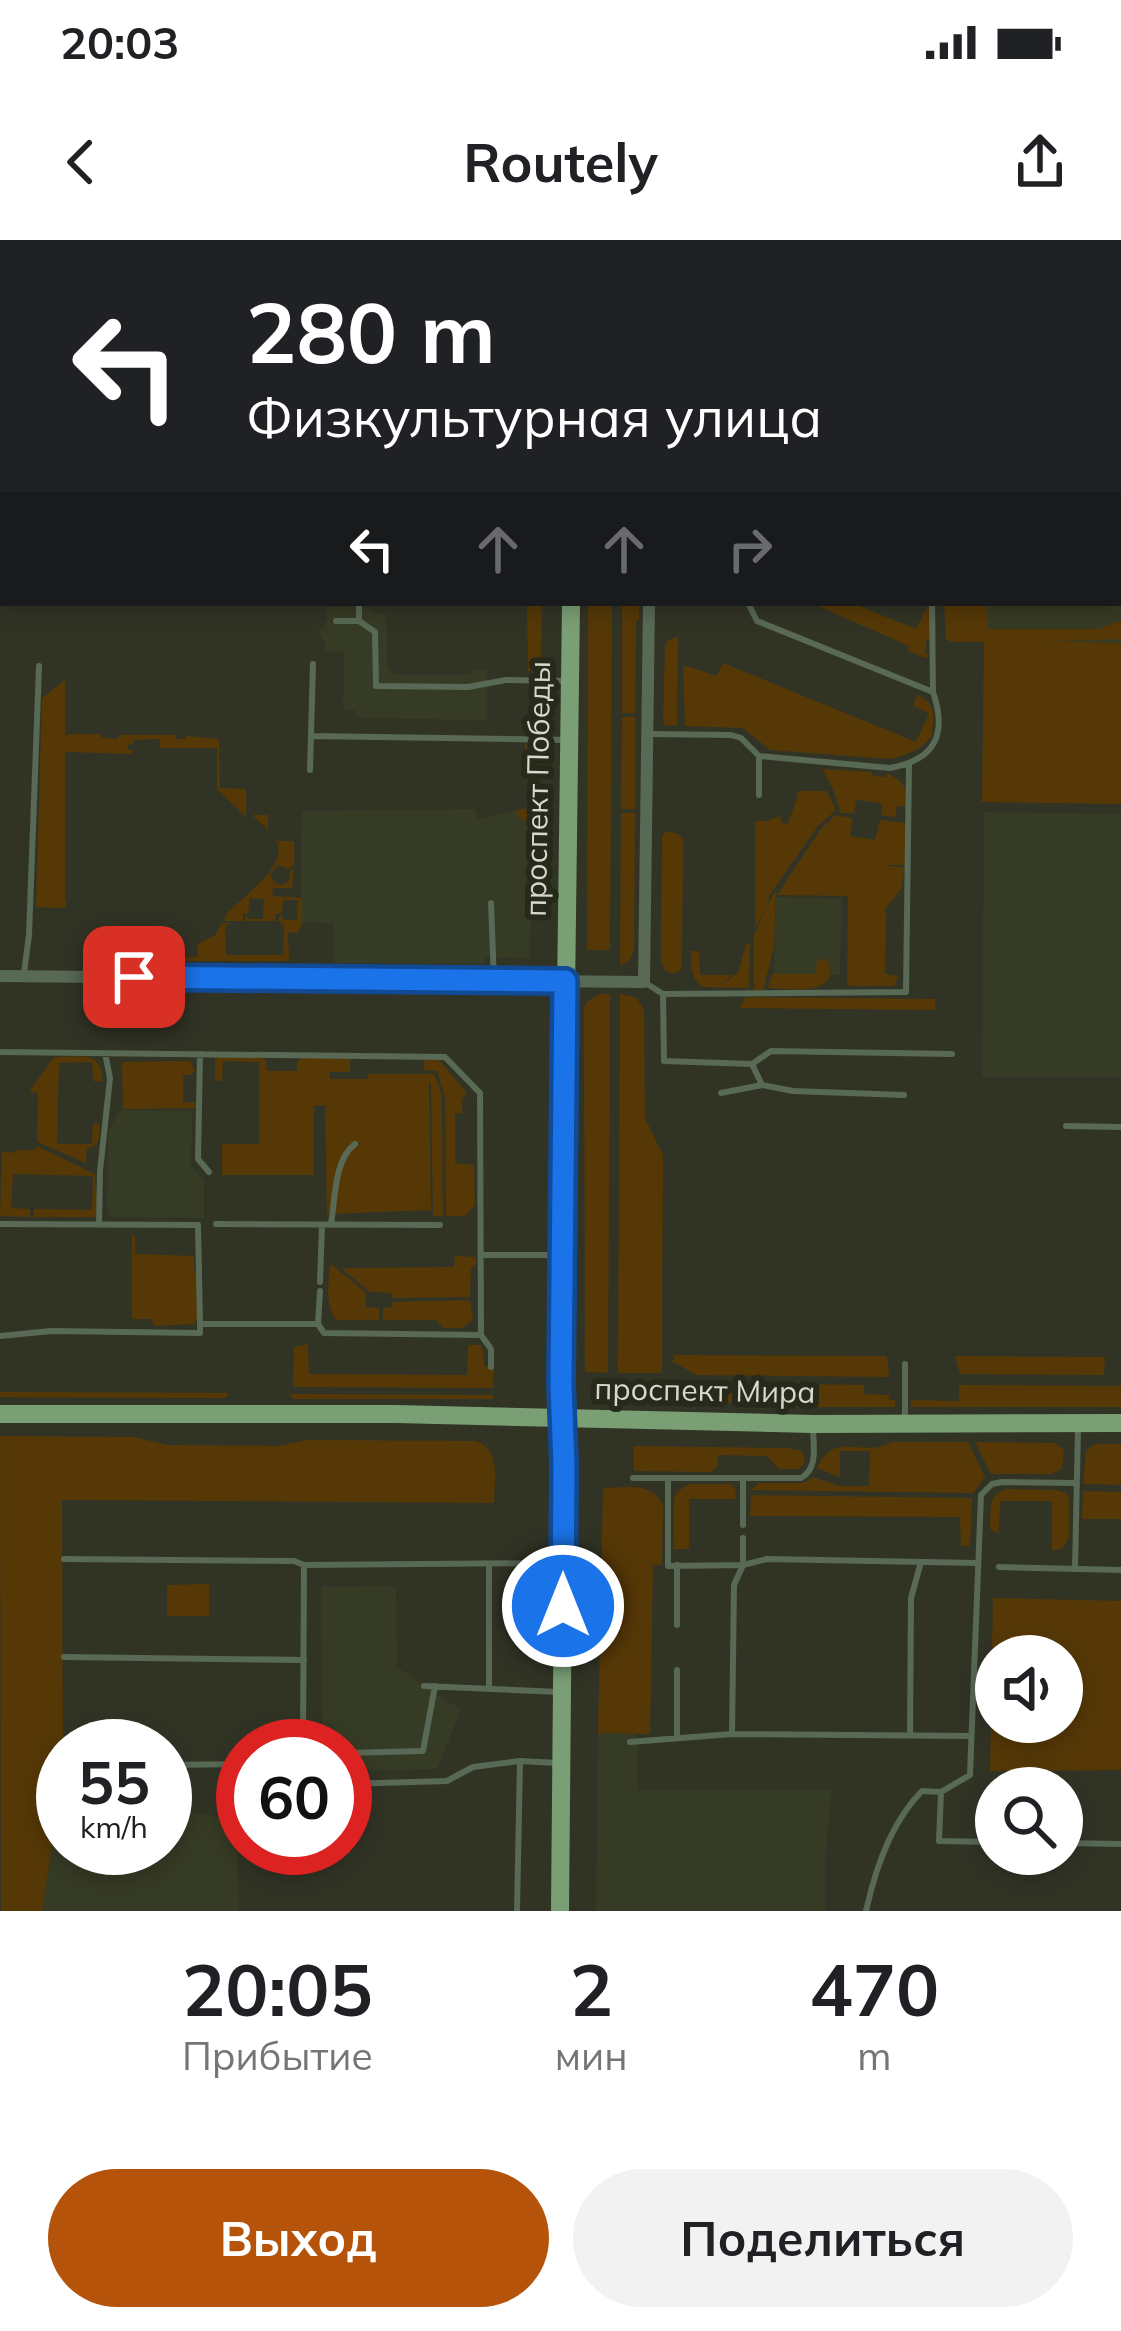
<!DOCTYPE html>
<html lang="ru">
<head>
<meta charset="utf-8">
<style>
  body { margin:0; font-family:Mulish,sans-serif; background:#f2f2f2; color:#202124; height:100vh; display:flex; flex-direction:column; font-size:45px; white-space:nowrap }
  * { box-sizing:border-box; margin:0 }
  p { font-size:39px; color:#757577 }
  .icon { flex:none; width:66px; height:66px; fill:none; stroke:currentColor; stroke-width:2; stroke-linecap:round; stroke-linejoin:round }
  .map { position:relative; height:1671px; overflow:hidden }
  .panel { display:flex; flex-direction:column; background:#fff; flex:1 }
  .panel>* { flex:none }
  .top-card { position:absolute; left:0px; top:0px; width:1122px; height:366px; box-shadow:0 6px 18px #0003; background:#202124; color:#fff; overflow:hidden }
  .tools { position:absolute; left:975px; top:1395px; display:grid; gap:24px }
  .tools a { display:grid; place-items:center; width:108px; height:108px; border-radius:50%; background:#fff; box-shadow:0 6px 18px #0003; font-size:60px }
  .speed { position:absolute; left:36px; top:1479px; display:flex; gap:24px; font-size:60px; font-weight:700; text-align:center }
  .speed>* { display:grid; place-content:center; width:156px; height:156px; border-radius:50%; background:#fff; box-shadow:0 6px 18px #0003; line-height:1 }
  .speed small { font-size:30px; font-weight:400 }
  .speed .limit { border:18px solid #d22; background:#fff; color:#111 }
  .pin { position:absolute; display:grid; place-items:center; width:102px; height:102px; color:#fff; margin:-51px; border-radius:24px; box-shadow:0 6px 18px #0006 }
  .me { position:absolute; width:132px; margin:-66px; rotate:0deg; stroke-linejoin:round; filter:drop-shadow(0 0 9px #0008) }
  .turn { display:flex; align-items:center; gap:42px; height:252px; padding:0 48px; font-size:54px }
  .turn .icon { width:156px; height:156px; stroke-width:2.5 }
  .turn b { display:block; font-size:84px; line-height:102px }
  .lanes { display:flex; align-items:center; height:114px; padding:0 48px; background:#0003; justify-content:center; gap:60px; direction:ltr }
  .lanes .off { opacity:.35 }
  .eta { display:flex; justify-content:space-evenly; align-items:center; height:204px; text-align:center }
  .eta b { font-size:72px; font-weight:700; line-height:84px }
  .button { display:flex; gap:24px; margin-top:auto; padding:24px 48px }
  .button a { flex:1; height:138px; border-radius:72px; background:#b45309; color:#fff; font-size:48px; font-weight:700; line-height:138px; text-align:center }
  .button a+a { background:#f2f2f2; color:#202124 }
  .status { display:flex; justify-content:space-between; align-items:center; height:84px; padding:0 60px; background:#fff; direction:ltr }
  .status svg { height:33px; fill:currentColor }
  header { display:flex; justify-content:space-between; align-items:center; height:156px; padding:0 48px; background:#fff; font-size:54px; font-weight:700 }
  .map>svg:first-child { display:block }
  .built { fill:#363b25 }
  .green { fill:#563807; fill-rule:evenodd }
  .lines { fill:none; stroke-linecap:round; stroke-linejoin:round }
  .lane { stroke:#586955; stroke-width:6 }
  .street { stroke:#586955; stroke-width:12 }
  .primary { stroke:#7b9f75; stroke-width:18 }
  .route-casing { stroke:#114b97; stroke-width:30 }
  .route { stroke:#1a73e8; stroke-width:21 }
  .labels { text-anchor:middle; stroke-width:12; stroke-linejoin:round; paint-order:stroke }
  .street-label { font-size:30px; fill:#d7d9cf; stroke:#272a1b }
</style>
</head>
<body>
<div class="status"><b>20:03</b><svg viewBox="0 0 49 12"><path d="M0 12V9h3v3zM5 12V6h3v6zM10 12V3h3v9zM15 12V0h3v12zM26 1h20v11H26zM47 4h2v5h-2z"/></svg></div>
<header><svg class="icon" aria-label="back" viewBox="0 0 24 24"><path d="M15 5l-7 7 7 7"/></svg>Routely<svg class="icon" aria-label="share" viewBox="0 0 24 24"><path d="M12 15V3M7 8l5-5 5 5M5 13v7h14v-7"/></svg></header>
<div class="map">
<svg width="1121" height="1671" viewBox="0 0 1121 1671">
  <rect width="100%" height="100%" fill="#313425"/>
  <path class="built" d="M1119,106L1121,403L948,400L947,363H1119Z
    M327,367H368L374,373L386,374L387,428L396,435H468L474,430H487V480L356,478V470H343L344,412L324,411L326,406L318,391L326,386Z
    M534,566V648L531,665L529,718L485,717L484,724L334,723V683L300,682L302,571L476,569L478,579Z
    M984,572L1121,574V837H982Z
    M776,657L842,659L840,735L774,734Z
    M120,870L192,871L191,926L204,940V978L111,977L107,972L108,892Z
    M396,1346L397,1427L461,1470L437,1529L345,1531V1506H320L322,1490L321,1347Z
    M598,1493L637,1494L638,1550H832L825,1620V1671H596Z
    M57,1564H63V1608H165V1572L236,1577L239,1671H42Z"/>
  <path class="green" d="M527,363H542L541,430L528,431Z
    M588,363H612L610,710H587Z
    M622,363H639V380L636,381L635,473H622Z
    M811,363H852L916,389L929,363L930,400L926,401V414L930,415L926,418L908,411L909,406Z
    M944,363H987L988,389H1099L1121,380V399L1050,401L1121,403V564L982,562L984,402H952L946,399Z
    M678,396L677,485L666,486L663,482L665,406L668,400Z
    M723,423L916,502L929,473L913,466L917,455C937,464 934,475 932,495C924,509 904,516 889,519L770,510L743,488L685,486L683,425L717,436Z
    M65,440V496L69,494H99L103,498L116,499L121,495H176V499H186V496L219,499L220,548L246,549V577L217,549V508H160V499L134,500L133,504L128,505V510H133L131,514L65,512V661L67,663L64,668L36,667L42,458Z
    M622,477H635V569H621Z
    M525,504L540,506L539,566L537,567L536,629L533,632L530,613V581L520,580L516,571L528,568Z
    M822,529L872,532L873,536L886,537L887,533C905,542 906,547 907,566H897L895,577L881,575L882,563L856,560L854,573H841L831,544Z
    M798,551H827L836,570L818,586L769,656L768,664L776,650L774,706L763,751L754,752V695L766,669L755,688V581H767L779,576L782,583L788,584C791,572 797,564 798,551Z
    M621,573H635L634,709L630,720L620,726Z
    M252,575H268V590L278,601H294V625L289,629L278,625L270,634L274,643L282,645L290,640V631L294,628L292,648H273L272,656L302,658V685L298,692L288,693L289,721H184L185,717H197L198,704L215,695L222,683H233L225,685L226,715H283L284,685L279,681V676H282L283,680H297L298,660H283L282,673L276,674V681H245L246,675L249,679H263L264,659L250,658L248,673L243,674V681H224L227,673C243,657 285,627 278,605C274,593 260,583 252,575Z
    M835,575L852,578L850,596L875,600L880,580L906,583V625H884L905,628L901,649L886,668L885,734L898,736L894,746H849L847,743L848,656L777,655L820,590Z
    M665,591L678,594L683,599L682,727L681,730L673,734L665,730L661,721L662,597Z
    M746,704H750L749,748L703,747C690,738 691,726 691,711H699L700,735H732L721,745L738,733Z
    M817,718L829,722C838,758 791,748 768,748L772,734H816Z
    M599,754H610L608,1133L585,1132L584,769L587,762Z
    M620,754L636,757L644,770L645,878L663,915L662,1133H618Z
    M746,757L935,759V770L739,768Z
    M261,816L266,821L267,831H297V822L303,817H350V832H330V839H367L368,834H434L442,856L443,976H433L431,843H429L431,970L327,974L325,865L314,866V935H222V904H259V822L223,821L222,841H215V817Z
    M54,817C77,817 104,809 102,842L93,841L92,822L59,823L57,904H92L93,884H100C99,896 101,907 87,908L86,923L37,902L38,853L29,852Z
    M425,819H438L466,852V857L462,858V871L466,872L455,874V923L474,925L475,965L465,976H446L445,857L437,831L423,830Z
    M190,821L195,830L191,835H183V862L196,863V868L123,869L122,822Z
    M37,906L95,934L98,972L95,977H34V969L92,970L93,936L13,934L11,968L30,969V977L0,976L2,911L16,913L17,910H35Z
    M132,995H135V1014L194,1016V1030L198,1031V1078L194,1084L154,1086L151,1079H132Z
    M455,1016L476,1017V1024L471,1028L470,1057L392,1058L391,1053L370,1052L341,1028L454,1027Z
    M331,1024L365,1052L366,1067L379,1068V1080H336C325,1066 328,1039 331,1024Z
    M470,1060L473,1080L462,1088H444L436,1080H383V1068L392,1067V1062Z
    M308,1104L309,1134L467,1135L468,1105H482L484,1126L494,1127L493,1148L293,1147L294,1107Z
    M674,1115L887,1116L889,1137L696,1135L670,1120H674Z
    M955,1116L1105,1117L1104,1135L960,1134Z
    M706,1143L864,1145V1154L889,1155V1160H895V1167H782L758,1163L706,1162Z
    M959,1145L1121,1146V1167H911V1160L959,1161Z
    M0,1152L229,1153L225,1158L0,1157Z
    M289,1154L493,1155V1159H293Z
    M0,1196L134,1197L167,1205L280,1206L306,1200L475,1201C502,1209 494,1239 494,1263L62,1260L63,1531L42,1671H1Z
    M892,1202H968L985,1237L973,1253L751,1250L759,1243H803L813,1237L839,1246H869L870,1211H840V1237L817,1228C833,1189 865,1219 892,1202Z
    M975,1202L1055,1203L1064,1210L1062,1229L1051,1234H991Z
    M1095,1204H1121V1245L1083,1244L1086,1211Z
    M634,1206L788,1208L802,1211L805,1223L799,1229H779L767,1216L718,1215L717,1226L711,1232L634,1231Z
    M689,1244H731L736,1249L735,1259H689V1309H673L674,1259L677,1252Z
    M603,1248C626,1248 651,1241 663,1265L662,1325H653L650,1494L598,1493Z
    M1007,1249L1055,1250L1066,1253L1069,1259V1297L1063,1308L1052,1311V1261H1001L998,1294L990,1289C991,1271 987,1254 1007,1249Z
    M1083,1251L1121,1252V1279H1082Z
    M751,1255L972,1258L970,1306H961L960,1277L750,1276Z
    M209,1344V1376H167V1345Z
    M993,1358L1121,1361V1530L990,1531ZM996,1416H1062V1482H996Z"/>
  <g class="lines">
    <path class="lane" d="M517,0V3
      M350,3V0
      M862,3V0
      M1106,3L1107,0
      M1119,47H1121
      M359,363V381L375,392L376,446L468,447L506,440L568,441
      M748,363L757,381L933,452
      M336,381H359
      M651,494L731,495L741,498L759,516L890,528C934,520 948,496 933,452L932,363
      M311,496L566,500
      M759,516V555
      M310,530L313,424
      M491,663L494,740
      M24,733L29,695L39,426
      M644,742L663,754L906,752L909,525
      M663,754L664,821L752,824L771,811L952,814
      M0,812L445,817L480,853L481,1095L491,1109V1127
      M200,814L198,919L209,932
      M752,824L762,845L793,851L904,855
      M721,853L762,845
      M1066,886L1121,887
      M0,984L198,985L200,1084
      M216,984L440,985
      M99,985L100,931L110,838L105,813
      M331,985C335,960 334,919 355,904
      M481,1015H561
      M320,1042L322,985
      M320,1051L318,1084L324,1093L481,1095
      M0,1096L51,1091L200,1093V1084H318
      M905,1124V1180
      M633,1238H801C819,1228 813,1205 813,1187
      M668,1238V1326L743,1325V1298
      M743,1285V1238
      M64,1319L294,1321L304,1325L557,1323
      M999,1327L1121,1330
      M1075,1329L1078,1189
      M677,1385V1325
      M64,1417L304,1420
      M677,1430V1497
      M424,1446L559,1452
      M489,1449V1324
      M732,1494L734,1345L743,1325L767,1319L977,1323
      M910,1496L911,1358L921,1322
      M630,1502L732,1494L971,1496
      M303,1506L304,1325
      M345,1513L423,1511L435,1446
      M165,1525L243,1524
      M345,1544L447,1541L473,1527L520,1521L558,1523
      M996,1602L939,1601L941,1552L970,1535L981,1255L992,1244L1002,1242L1075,1243
      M1062,1603L1121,1604
      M289,1612L292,1608
      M517,1671L520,1521
      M866,1671C875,1630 892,1581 922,1551L941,1552"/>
    <path class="street" d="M654,3L655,0
      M0,736L644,742L649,363"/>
    <path class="primary" d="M572,3V0
      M0,1174H396L813,1184L1121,1183
      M560,1671L564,1225L561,1143L571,363"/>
  </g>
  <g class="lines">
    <g class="route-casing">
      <path id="route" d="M134,737L565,741L561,1143L564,1225L563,1366"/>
    </g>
    <use href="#route" class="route"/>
  </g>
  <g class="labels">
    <g class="street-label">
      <text transform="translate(538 549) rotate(-89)" y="10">проспект Победы</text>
      <text transform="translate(705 1151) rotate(1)" y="10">проспект Мира</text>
    </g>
  </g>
</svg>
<div class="tools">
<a><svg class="icon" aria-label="sound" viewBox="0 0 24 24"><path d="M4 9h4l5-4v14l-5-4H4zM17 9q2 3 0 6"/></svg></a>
<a><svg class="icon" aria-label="search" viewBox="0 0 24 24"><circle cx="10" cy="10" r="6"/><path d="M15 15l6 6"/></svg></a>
</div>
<div class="speed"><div>55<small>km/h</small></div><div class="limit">60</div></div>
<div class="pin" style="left:134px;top:737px;background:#d93025"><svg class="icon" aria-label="arrive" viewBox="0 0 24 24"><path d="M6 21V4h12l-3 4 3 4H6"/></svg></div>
<svg class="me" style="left:563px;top:1366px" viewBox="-20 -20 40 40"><circle r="17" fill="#1a73e8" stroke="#fff" stroke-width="3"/><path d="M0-11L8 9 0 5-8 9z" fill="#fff"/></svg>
<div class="top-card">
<div class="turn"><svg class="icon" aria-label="left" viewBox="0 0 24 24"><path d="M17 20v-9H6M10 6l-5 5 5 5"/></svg><div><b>280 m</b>Физкультурная улица</div></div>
<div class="lanes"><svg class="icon" aria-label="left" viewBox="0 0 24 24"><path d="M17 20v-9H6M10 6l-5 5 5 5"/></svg><svg class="icon off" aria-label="ahead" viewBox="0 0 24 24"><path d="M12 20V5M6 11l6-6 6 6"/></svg><svg class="icon off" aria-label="ahead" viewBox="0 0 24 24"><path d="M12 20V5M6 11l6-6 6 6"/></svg><svg class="icon off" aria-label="right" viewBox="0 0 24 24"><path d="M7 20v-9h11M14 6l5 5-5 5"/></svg></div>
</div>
</div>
<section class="panel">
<div class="eta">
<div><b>20:05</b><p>Прибытие</p></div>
<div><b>2</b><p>мин</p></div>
<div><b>470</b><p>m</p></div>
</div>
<div class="button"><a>Выход</a><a>Поделиться</a></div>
</section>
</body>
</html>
